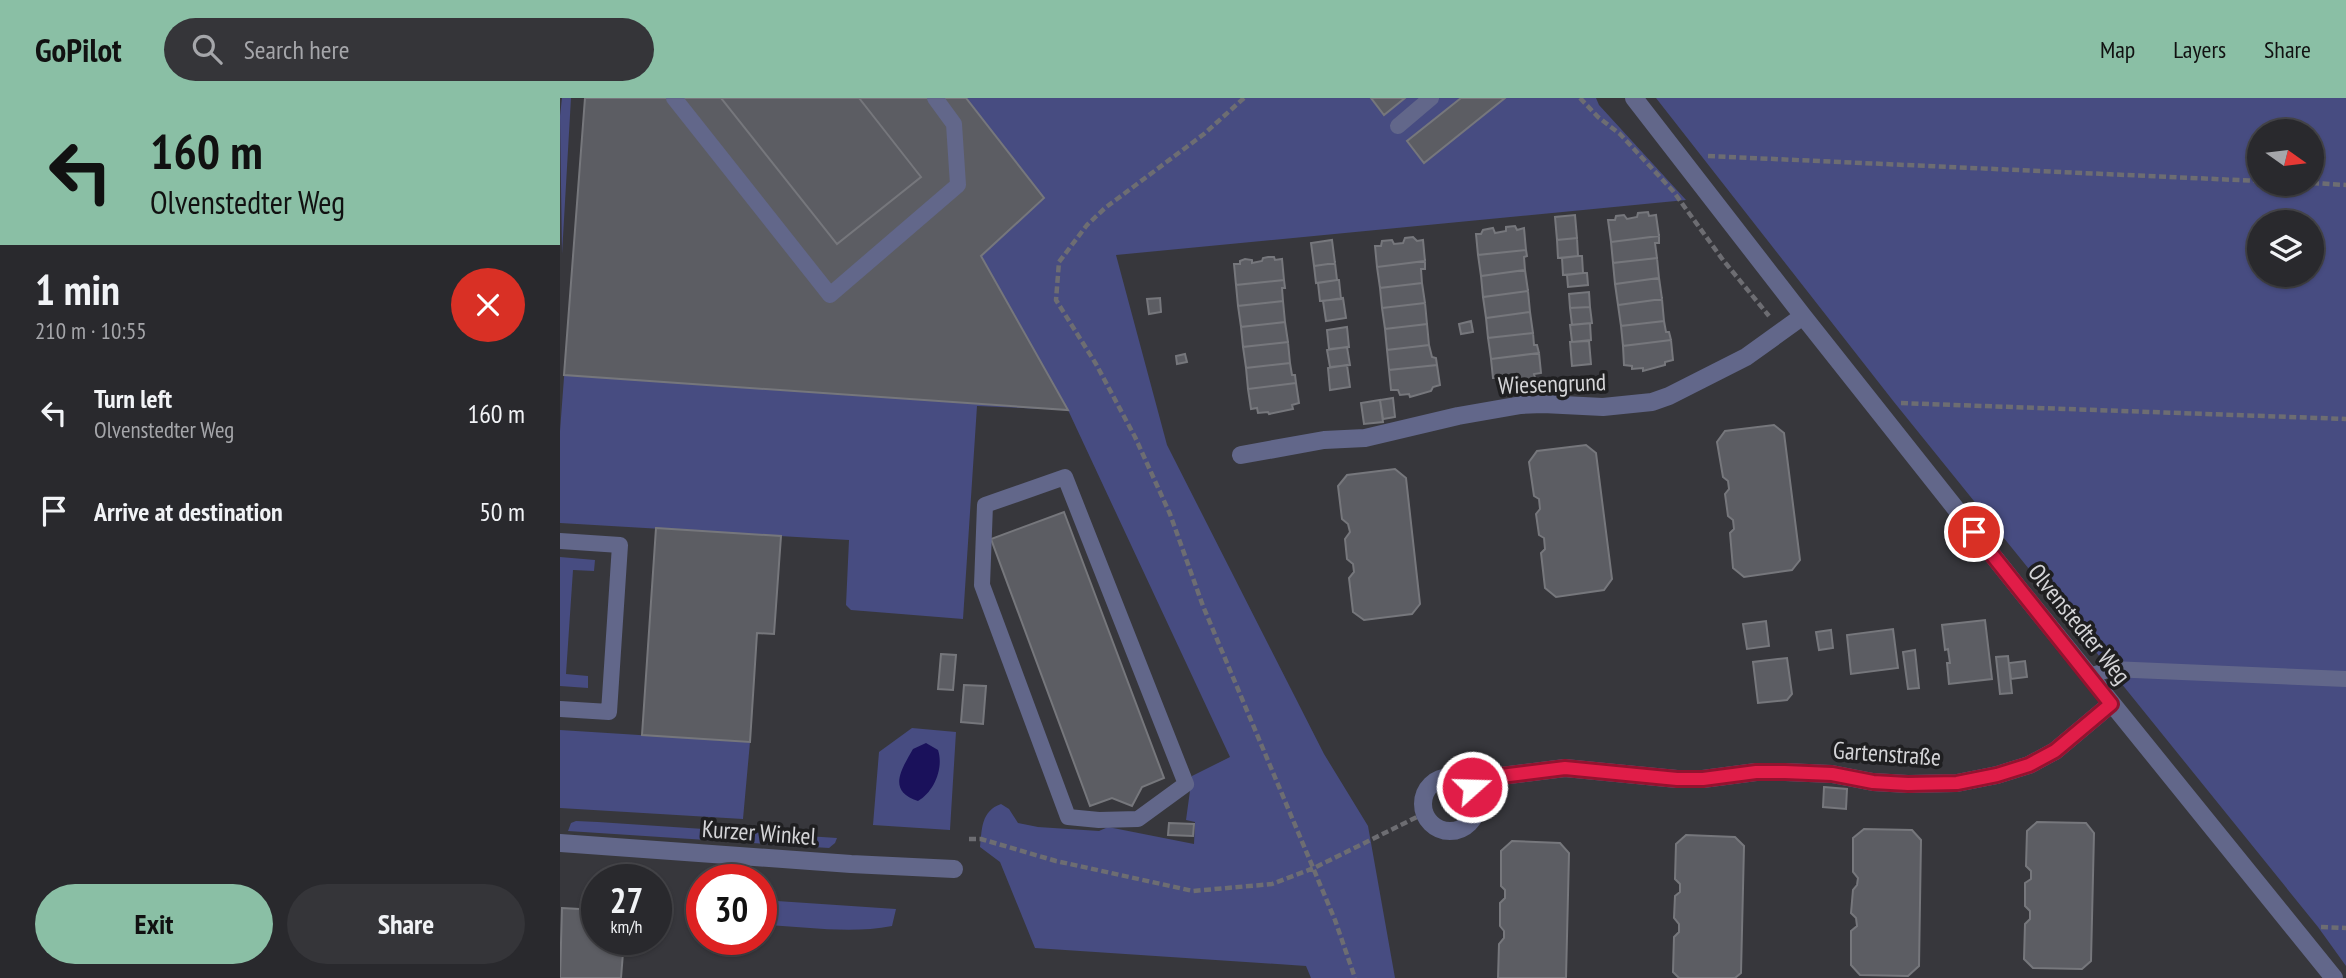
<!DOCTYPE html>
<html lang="en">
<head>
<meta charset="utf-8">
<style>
  body { margin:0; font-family:"PT Sans Narrow",sans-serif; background:#353539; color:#f1f3f6; height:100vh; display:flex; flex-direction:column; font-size:26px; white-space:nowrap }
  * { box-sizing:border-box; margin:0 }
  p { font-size:23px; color:#a5a6aa }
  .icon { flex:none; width:38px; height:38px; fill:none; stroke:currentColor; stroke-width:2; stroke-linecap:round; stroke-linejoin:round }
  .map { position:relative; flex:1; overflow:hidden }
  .details { display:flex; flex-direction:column; background:#29292d; width:560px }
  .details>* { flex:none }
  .guide { background:#8abfa5; color:#111; overflow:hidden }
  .needle { width:46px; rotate:104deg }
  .buttons { position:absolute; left:1687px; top:21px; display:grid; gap:14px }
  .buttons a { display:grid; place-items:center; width:77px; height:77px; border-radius:50%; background:#29292d; box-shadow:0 2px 5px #0004,0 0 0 2px #454549; font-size:35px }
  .speed { position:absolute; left:21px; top:766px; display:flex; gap:14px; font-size:35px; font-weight:700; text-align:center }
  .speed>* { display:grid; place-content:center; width:91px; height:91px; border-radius:50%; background:#29292d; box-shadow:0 2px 5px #0004,0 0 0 2px #454549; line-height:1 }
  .speed small { font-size:18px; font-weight:400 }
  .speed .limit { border:10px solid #d22; background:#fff; color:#111 }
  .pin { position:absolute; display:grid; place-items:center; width:60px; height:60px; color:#fff; margin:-30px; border:4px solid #fff; border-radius:50%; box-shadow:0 2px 7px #0007 }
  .me { position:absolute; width:77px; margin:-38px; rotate:70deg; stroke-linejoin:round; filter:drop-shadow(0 0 5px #0008) }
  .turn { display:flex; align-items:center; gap:24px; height:147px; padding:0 35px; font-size:32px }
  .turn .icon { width:91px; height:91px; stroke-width:2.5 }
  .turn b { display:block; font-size:49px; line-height:60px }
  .round { display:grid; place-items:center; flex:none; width:74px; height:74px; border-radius:37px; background:#353539 }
  .head { display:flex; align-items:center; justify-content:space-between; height:119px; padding:0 35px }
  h1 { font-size:42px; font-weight:600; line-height:52px }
  .action { display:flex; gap:14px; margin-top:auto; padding:14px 35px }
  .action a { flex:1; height:80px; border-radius:42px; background:#8abfa5; color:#111; font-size:28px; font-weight:600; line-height:80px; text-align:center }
  .action a+a { background:#353539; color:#f1f3f6 }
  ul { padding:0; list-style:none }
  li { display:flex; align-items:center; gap:21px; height:98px; padding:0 35px }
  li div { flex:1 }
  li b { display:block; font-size:26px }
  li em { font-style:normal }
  header { display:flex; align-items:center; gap:42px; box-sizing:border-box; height:98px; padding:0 35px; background:#8abfa5; color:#111 }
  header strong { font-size:33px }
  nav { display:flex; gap:38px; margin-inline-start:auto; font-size:24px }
  .search { width:490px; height:63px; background:#353539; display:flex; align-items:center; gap:18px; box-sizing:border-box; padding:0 24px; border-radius:38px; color:#a5a6aa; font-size:26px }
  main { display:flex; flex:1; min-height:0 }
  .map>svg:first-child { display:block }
  .green { fill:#474c81; fill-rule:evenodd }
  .water { fill:#1a115b }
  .building { fill:#5c5d63; stroke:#76777c; stroke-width:2 }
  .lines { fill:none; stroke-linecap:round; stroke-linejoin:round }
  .path { stroke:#6d6d72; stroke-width:4.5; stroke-dasharray:7 3.5; stroke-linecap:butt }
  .lane { stroke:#62678a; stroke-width:16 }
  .street { stroke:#62678a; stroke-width:18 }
  .route-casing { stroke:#92132f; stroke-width:18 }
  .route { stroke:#e11d48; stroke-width:12 }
  .labels { text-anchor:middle; stroke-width:7; stroke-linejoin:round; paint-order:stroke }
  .street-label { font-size:24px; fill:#d4d4d7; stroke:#1f1f21 }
</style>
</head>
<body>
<header>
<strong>GoPilot</strong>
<div class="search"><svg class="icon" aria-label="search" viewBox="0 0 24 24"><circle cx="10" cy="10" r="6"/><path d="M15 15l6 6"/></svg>Search here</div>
<nav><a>Map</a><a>Layers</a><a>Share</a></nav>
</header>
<main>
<section class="details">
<div class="guide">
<div class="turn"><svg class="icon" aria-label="left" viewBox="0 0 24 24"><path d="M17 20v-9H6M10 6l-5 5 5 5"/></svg><div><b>160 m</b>Olvenstedter Weg</div></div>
</div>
<div class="head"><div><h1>1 min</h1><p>210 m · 10:55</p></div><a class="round" style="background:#d93025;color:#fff"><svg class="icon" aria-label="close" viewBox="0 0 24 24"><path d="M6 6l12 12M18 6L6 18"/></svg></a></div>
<ul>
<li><svg class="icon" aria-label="left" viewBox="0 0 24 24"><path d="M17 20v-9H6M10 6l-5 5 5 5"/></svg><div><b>Turn left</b><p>Olvenstedter Weg</p></div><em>160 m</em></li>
<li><svg class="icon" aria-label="arrive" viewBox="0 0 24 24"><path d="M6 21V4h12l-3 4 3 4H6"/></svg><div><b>Arrive at destination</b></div><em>50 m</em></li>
</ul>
<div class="action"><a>Exit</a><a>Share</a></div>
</section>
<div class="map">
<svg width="1786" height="880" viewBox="0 0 1786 880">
  <rect width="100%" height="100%" fill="#37373c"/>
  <path class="green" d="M2,0H11L2,156L0,18Z
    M25,0L402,141L406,0H1036L1039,7L1126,102L556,157L607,347L764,656L808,728L835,880H751L746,868L475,850L440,764L420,749C422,731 421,713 441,706L449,711L458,725L478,729L539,733L548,729L634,746L635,724L626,722L632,678L670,659L508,312L417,308L403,521L291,512L286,507L289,442L0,425V333Z
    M1096,0H1786V868L1758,829L1334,304ZM1699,33H1752V86H1699ZM1699,124H1752V177H1699Z
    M0,459L35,462L34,473L13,472L6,576L28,578V590L0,588Z
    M352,630L396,634L390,732L313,727L319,654Z
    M0,632L190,644L183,721L0,710Z
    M16,723L38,724L277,740L275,745L269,750L8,733L11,725Z
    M201,802L336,811L332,828C291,836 247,829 205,827L201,823Z"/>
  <path class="water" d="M366,645L378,652C384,670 374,694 358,703C327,693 341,672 353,651Z"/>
  <path class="building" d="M25,0H406L484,100L421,158L508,312L4,277Z
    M161,0H299L361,79L277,146Z
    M811,0H845L824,17Z
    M901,0H945L864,65L847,43Z
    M1088,114L1089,118L1096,117L1099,138L1051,144L1048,122H1055L1056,118L1064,117L1067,121L1077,119L1078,115Z
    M1015,117L1017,140L997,142L995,119Z
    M955,128L957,132L964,130L966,152L918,157L916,136H921L923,132L933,130L935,135L946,133V129Z
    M1099,138V145H1095L1097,160L1053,165L1051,144Z
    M853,139L857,143L863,142L865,163L817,169L815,148H821L822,143L832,142L834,146L843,145L845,140Z
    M1017,140L1018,158L998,160L997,142Z
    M772,142L775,165L754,168L751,145Z
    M966,152L967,158L964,159L965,172L921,178L918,157Z
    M1018,158H1022L1023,175L1003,177L1002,160Z
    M708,159H714L715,162L722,161L724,182L676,187L674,166H680V163L685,161L692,162V165L702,163L703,160Z
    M1097,160L1099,180L1055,186L1053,165Z
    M865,163V171H861L862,185L820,190L817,169Z
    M775,165L777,182L756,185L754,168Z
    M965,172L968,193L923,199L921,178Z
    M1023,175H1027L1028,187L1008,189L1007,177Z
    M1099,180L1102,201L1058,207L1055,186Z
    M724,182L725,190H722L723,203L678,208L676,187Z
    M777,182H779L781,201L760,203L758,185Z
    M862,185L865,205L822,210L820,190Z
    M968,193L970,214L926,220L923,199Z
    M1029,194L1030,209L1010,210L1009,196Z
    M600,200L601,214L589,216L587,201Z
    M783,200L786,220L766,223L763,203Z
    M1102,201L1104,223L1061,228L1058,207Z
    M723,203L725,224L681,229L678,208Z
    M865,205L867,226L825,231L822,210Z
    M1030,209L1032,225L1012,227L1010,210Z
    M970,214L973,235L928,240L926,220Z
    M911,223L913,234L901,236L899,226Z
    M1104,223L1106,234H1109L1111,242L1063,248L1061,228Z
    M725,224L728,244L683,249L681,229Z
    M1030,225L1031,242L1012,244L1010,227Z
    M867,226L869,247L827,252L825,231Z
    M787,229L789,249L769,251L767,232Z
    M973,235L974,247H977L979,255L931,261L928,240Z
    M1111,242L1113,262L1105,264V267L1083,273V270L1072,271V268L1064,267L1063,248Z
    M1029,243L1031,266L1012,268L1010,244Z
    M728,244L730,265L686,270L683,249Z
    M869,247L872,259L876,260L877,267L829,272L827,252Z
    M787,249L790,267L770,269L767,252Z
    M979,255L981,275L974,276L975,280L964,282V285L952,286V284L941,285L940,280H933L931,261Z
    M625,256L627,264L617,266L616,258Z
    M730,265L732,277H735L736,285L688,291L686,270Z
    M787,267L790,289L770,292L768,270Z
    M877,267L880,287L873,289L871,293L850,299L849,296L840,297L838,292H831L829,272Z
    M736,285L739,305L732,307L733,311L709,316L708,314L698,315L697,310L691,311L688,291Z
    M833,300L835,319L823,321L820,302Z
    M820,302L823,324L804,326L801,305Z
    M1214,327L1224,335L1240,462L1232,472L1184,479L1173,470L1170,435L1174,431L1173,422L1168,418L1165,396L1169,391L1168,383L1163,379L1157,344L1165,333Z
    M1026,347L1036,355L1052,481L1044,492L996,499L985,490L981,455L985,451L984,440L979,437L976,416L980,411L979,401L974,398L969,364L977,353Z
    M835,371L846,380L860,506L852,516L804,522L793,514L789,480L794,474L793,466L787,461L785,441L790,434L788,426L782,421L778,388L787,377Z
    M504,414L604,680L582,689L572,708L552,700L530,708L431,441Z
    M96,430L221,438L214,536L197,535L190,644L82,637Z
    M1425,522L1432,581L1389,586L1387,565H1390L1388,551L1385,552L1382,527Z
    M1206,523L1209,548L1187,551L1183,526Z
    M1333,531L1338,570L1291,576L1287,537Z
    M1271,532L1273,550L1259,552L1256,534Z
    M1355,552L1359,590L1348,591L1343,554Z
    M381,556L396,557L393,592L378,591Z
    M1448,558L1452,595L1440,596L1436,559Z
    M1227,560L1232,596L1227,602L1198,605L1193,564Z
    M1465,563L1467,579L1451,581L1449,565Z
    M404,587L426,588L423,626L401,624Z
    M1264,689L1287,691L1286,711L1263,709Z
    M1477,724L1526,725L1534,735L1531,863L1522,871L1473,870L1464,861L1465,826L1470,821V813L1465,808V785L1471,781V773L1466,768L1467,733Z
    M609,725L634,726L633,738L608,737Z
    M1304,731L1352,732L1361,742L1359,868L1348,878L1300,877L1291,867V833L1297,828L1296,820L1291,815L1293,792L1297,787L1298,780L1293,774V740Z
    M1126,737L1175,739L1184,748L1181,875L1175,880H1119L1113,874L1114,839L1119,834V826L1114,820L1115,798L1120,794V786L1115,781L1116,746Z
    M952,743L1000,745L1009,755L1006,880H938L939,846L944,840V833L940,828V805L945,800V792L941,788V753Z
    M2,810L37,812V842H64L61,880H0Z"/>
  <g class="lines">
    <path class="path" d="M684,0L644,36L545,110L527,127L499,164L496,202L536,266L575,339L610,416L643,508L775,822L795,880
      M1020,0L1038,19L1060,36L1113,93L1163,162L1209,218
      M1148,58L1699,83
      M1752,85L1786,87
      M1341,305L1786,321
      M409,741H421L496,763L633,793L712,786L754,770L865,715
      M1761,829L1786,830"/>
    <path class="lane" d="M114,0L270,197L398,87L394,26L375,0
      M838,28L871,0
      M505,379L626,686L578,721L539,722L508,719L422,487L425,407Z
      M0,443L60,447L49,614L0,611
      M1529,578L1551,571L1786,581"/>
    <path class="street" d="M1074,0L1243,218L1461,493L1774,880
      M681,357L764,342L805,340L898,318L961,307L983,306L1043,309L1092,304L1109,298L1186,259L1243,218
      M863 706a27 27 0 1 1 54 0a27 27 0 1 1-54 0Z
      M912,689L933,679L1005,670L1117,681H1143L1196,674H1225L1272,676L1313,684L1348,686L1397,685L1437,677L1469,667L1495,653L1551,606
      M0,745L291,766L394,771"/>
  </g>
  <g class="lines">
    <g class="route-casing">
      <path id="route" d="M912,689L933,679L1005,670L1117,681H1143L1196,674H1225L1272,676L1313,684L1348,686L1397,685L1437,677L1469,667L1495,653L1551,606L1414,434"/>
    </g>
    <use href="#route" class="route"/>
  </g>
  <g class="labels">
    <g class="street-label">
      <text transform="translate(992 286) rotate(-2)" y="8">Wiesengrund</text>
      <text transform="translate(1519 526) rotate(51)" y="8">Olvenstedter Weg</text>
      <text transform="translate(1327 656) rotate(4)" y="8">Gartenstraße</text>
      <text transform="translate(199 735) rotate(4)" y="8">Kurzer Winkel</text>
    </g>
  </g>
</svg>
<div class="buttons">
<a><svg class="needle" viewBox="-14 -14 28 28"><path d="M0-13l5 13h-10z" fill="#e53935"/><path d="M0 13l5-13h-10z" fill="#a5a6aa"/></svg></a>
<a><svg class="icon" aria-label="layers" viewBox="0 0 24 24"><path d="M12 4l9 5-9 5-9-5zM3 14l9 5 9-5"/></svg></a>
</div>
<div class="speed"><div>27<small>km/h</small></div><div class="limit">30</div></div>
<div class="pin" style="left:1414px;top:434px;background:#d93025"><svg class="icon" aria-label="arrive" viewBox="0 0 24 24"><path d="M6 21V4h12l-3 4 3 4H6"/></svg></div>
<svg class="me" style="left:912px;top:689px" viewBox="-20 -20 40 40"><circle r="17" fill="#e11d48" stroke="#fff" stroke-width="3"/><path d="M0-11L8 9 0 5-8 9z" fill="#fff"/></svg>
</div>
</main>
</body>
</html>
